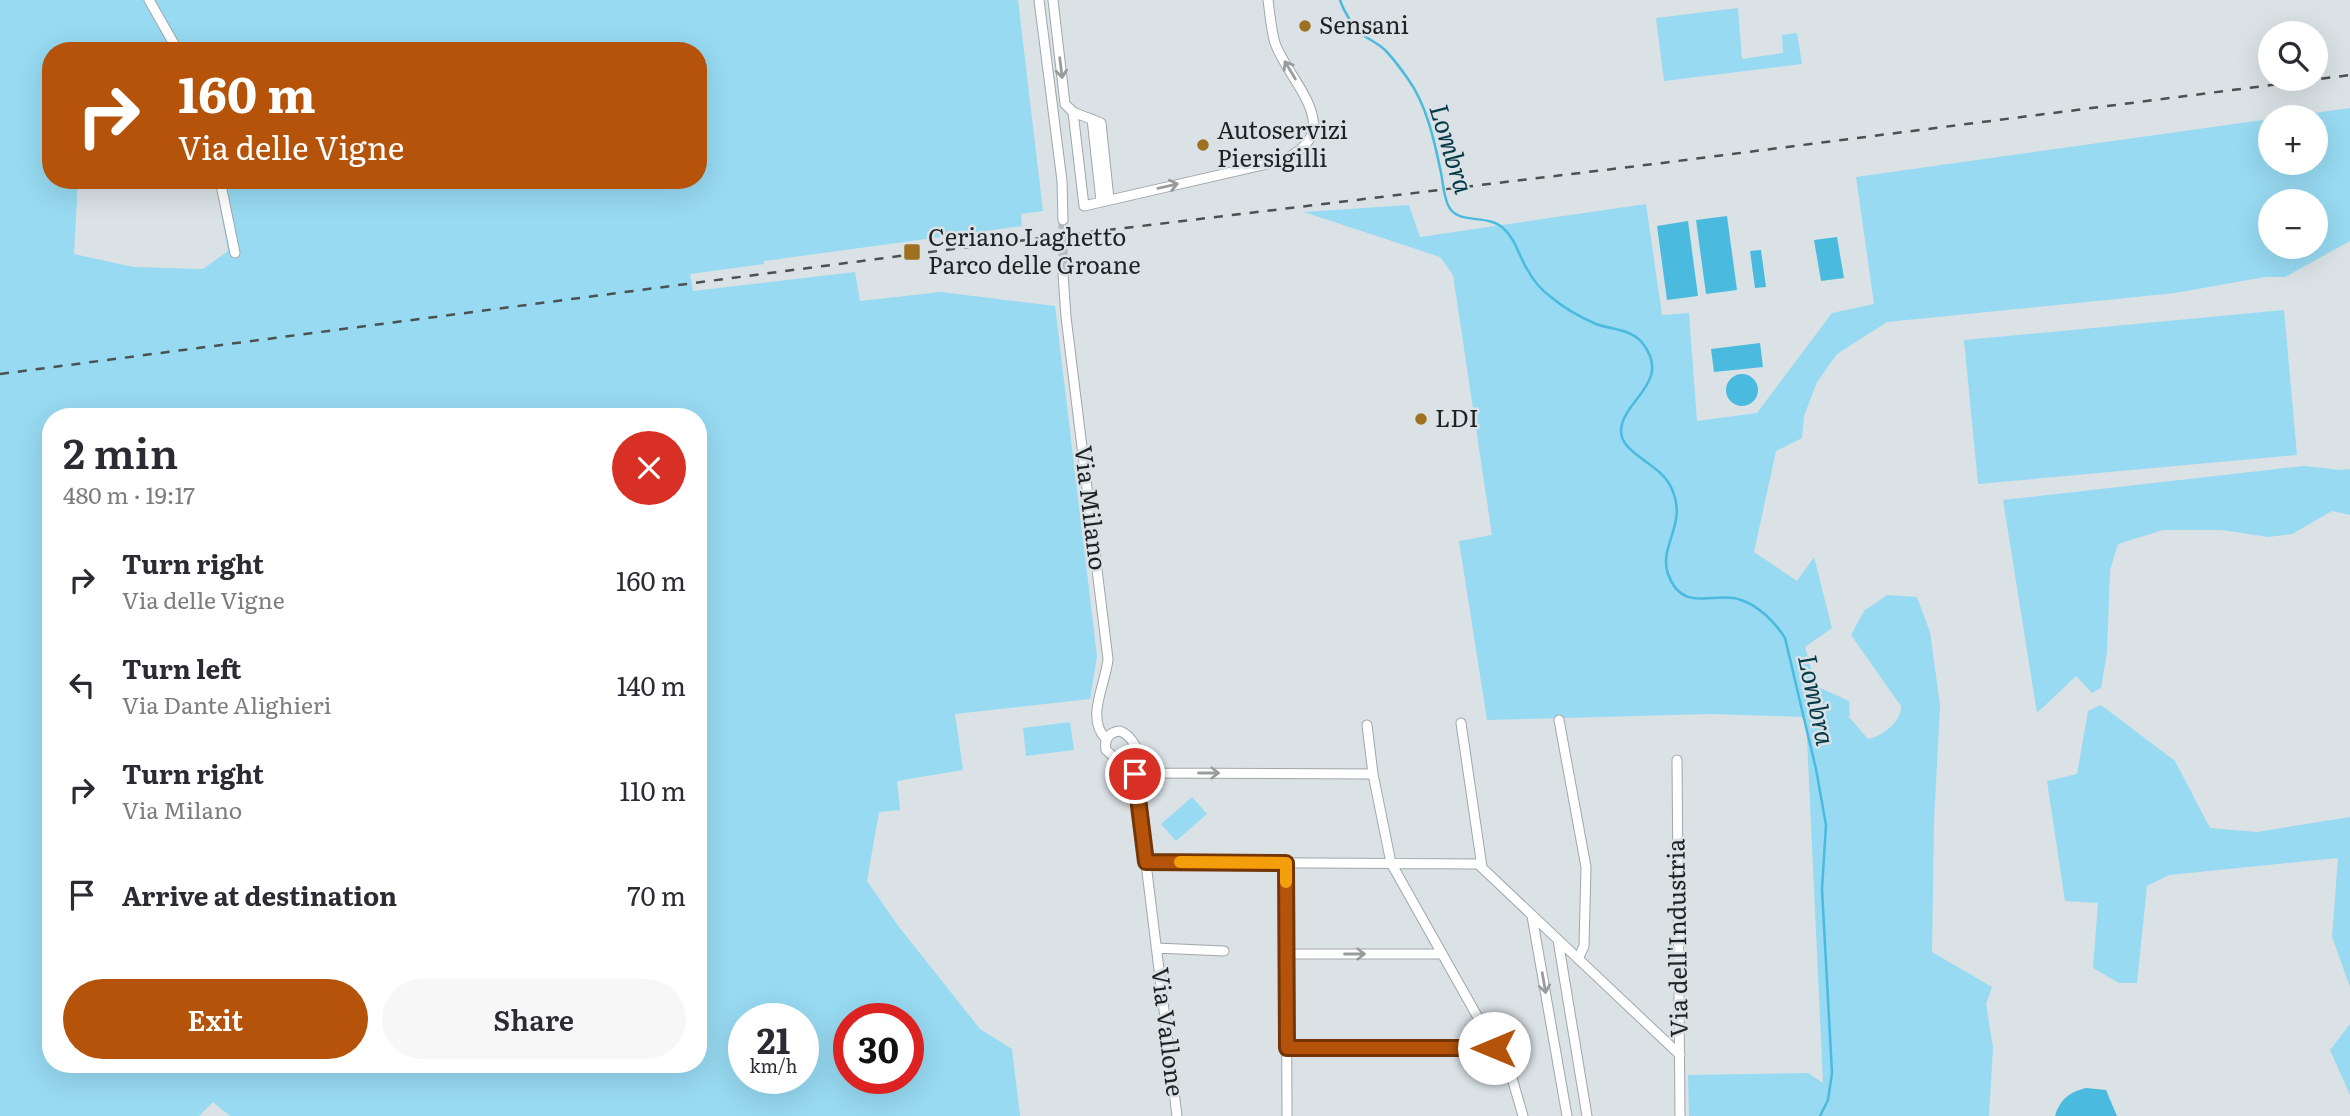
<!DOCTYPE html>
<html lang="en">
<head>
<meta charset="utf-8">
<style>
  body { margin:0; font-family:Literata,serif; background:#f7f7f7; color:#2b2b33; height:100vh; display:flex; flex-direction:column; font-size:26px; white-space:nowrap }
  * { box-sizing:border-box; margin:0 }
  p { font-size:23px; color:#7c7c81 }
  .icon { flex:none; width:38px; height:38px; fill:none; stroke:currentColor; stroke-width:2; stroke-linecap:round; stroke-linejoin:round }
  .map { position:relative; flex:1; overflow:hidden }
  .panel { position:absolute; left:42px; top:408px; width:665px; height:665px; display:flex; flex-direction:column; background:#fff; border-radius:28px; box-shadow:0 7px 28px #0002 }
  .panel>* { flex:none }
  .guide { position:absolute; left:42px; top:42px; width:665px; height:147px; border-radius:28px; box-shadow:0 7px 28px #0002; background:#b45309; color:#fff; overflow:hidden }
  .controls { position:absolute; left:2258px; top:21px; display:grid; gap:14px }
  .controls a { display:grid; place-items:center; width:70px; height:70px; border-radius:50%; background:#fff; box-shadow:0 7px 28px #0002; font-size:35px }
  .speed { position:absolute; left:728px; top:1003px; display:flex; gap:14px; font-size:35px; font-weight:700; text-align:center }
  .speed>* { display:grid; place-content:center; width:91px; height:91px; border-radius:50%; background:#fff; box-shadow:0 7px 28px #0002; line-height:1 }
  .speed small { font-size:18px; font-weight:400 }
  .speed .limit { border:10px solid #d22; background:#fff; color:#111 }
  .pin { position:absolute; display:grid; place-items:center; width:60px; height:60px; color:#fff; margin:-30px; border:4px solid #fff; border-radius:50%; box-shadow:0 2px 7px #0007 }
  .me { position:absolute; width:77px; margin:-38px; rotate:270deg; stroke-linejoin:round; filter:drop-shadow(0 0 5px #0008) }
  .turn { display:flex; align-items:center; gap:24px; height:147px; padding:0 21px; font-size:32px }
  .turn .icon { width:91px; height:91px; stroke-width:2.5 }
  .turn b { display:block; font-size:49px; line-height:60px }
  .round { display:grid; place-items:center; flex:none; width:74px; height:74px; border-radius:37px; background:#f7f7f7 }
  .head { display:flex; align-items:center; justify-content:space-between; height:119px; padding:0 21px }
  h1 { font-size:42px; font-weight:600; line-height:52px }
  .primary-button { display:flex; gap:14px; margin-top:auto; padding:14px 21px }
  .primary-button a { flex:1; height:80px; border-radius:42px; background:#b45309; color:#fff; font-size:28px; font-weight:600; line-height:80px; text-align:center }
  .primary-button a+a { background:#f7f7f7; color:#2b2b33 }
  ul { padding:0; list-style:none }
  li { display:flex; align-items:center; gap:21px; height:105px; padding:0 21px }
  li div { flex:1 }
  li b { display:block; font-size:26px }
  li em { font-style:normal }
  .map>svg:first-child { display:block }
  .green { fill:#97daf2; fill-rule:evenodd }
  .water { fill:#4abade }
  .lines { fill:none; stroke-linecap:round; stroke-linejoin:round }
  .stream { stroke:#4abade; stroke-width:2.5 }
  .minor-tunnel { stroke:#b4bcbf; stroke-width:9; stroke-dasharray:9 4.5; stroke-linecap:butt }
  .minor-casing { stroke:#9fa7ab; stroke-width:11 }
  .minor { stroke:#fff; stroke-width:9 }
  .rail { stroke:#4b5051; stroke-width:2.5; stroke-dasharray:9 9; stroke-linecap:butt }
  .oneway { stroke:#9a9c9c }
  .route-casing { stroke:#753606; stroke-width:18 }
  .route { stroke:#b45309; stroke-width:12 }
  .slow { stroke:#f59e0b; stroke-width:12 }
  .poi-dot { fill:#9d7121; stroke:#dae2e6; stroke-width:2.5 }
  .labels { text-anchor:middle; stroke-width:5; stroke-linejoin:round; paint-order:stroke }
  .poi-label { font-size:24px; fill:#1e2223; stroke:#dae2e6; text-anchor:start }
  .street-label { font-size:24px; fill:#1e2223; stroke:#dae2e6 }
  .water-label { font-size:26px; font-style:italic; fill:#043947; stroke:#dae2e6 }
</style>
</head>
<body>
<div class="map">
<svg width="2350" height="1116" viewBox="0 0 2350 1116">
  <rect width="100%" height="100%" fill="#dae2e6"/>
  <path class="green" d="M0,0H1018L1043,211L1021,214L1022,226L764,261V264L690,274L693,291L855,272L860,301L941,292L1055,306L1097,656L1090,699L955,714L963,770L897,781L900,810L879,812L867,881L899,927L980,1029L1012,1049L1020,1116H230L213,1102L199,1116H0ZM51,51H698V180H215L228,251L203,269L133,267L74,254L78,180H51ZM51,416H698V1064H51ZM744,1018H803V1078H744ZM849,1018H908V1078H849Z
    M1738,8L1742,59L1783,53L1782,35L1797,33L1802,64L1664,81L1656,18Z
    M2350,108V241L2285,277H2265L2175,293L1887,322L1837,354L1817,382L1804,416L1802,438L1776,451L1754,552L1797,581L1814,557L1832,628L1805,647L1816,686L1849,701L1850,716L1845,717H1849L1868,739C1882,737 1902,721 1901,706L1851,635L1864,611L1887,595L1917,597L1930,632L1940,705L1934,822L1932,952L1992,987L1986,1004L1993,1047L1989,1116H1689L1688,1075L1808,1073L1823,1083L1806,717L1711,714L1487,720L1459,541L1492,535L1453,275L1440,257L1304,212L1409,205L1420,237L1646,204L1662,315L1689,313L1697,421L1757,413L1832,313L1874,304L1856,177L2270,119V163H2315V117H2286ZM2270,201H2315V247H2270Z
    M2284,310L2297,455L1978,484L1964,340Z
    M2304,466L2340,470L2350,469V515L2332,511L2292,534L2268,537L2222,530H2163L2118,544L2110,570L2107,652L2101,688L2092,693L2076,676L2037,713L2003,500Z
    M2101,705L2175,761L2210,828L2257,832L2350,817V987L2332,937L2338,858L2169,875L2147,886L2137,983H2119L2093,968L2098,903L2065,901L2047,781L2077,774L2088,711Z
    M1070,722L1074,750L1026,756L1023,728Z
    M1192,797L1207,814L1176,841L1161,824Z
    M2350,1024V1095L2330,1050Z"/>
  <path class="water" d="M1727,216L1737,290L1706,294L1696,220Z
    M1688,221L1698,296L1667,300L1657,226Z
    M1837,237L1844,278L1821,281L1814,240Z
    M1761,250L1766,287L1755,288L1750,251Z
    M1760,343L1763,367L1714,372L1711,349Z
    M1726 390a16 16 0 1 1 32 0a16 16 0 1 1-32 0Z
    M2086,1088L2106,1090L2117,1116H2055C2060,1099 2070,1092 2086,1088Z"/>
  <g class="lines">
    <path class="stream" d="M1340,0C1344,12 1353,27 1363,35C1370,40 1379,44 1385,50C1394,59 1401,69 1408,79C1426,104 1434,139 1440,168C1443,180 1443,194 1448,205C1457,226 1487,213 1503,228C1515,238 1519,256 1527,269C1533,280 1541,290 1551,297C1565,309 1580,317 1596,324C1613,330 1633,329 1644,345C1671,383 1623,400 1621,430C1620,454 1659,462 1671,487C1689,524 1658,545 1668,574C1683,615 1715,590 1741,600C1759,606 1775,622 1785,638L1816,769L1826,825L1822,889L1832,1073L1828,1100L1820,1116"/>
    <path class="minor-tunnel" d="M1063,220V274"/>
    <g class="minor-casing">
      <path id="minor" d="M149,0L178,51
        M1039,0L1062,181L1063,220
        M1053,0L1065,104L1073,112L1101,123L1109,199
        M1073,112L1084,206L1280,161C1351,132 1289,83 1275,43C1271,30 1270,14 1268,0
        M1092,119L1101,201
        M220,180L235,253
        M1063,274L1066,317L1108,659C1106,684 1085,718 1106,739
        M1559,720L1586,867L1584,946L1578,959
        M1461,723L1482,867
        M1367,725L1373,774L1391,863L1512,1078L1523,1116
        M1120,731C1132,735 1143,756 1142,769L1138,773H1132L1106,750C1104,739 1109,732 1120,731Z
        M1677,760L1680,1116
        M1142,769L1150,773L1373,774
        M1135,774L1177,1116
        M1146,862L1478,864L1680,1055
        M1286,863L1287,1116
        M1532,916L1567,1116
        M1558,940L1587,1116
        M1156,948L1224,951
        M1287,954H1441
        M1287,1048L1494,1047"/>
    </g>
    <use href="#minor" class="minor"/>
    <path class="rail" d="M0,374L976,246L1654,164L2350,75"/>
  </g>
  <defs><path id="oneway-shaft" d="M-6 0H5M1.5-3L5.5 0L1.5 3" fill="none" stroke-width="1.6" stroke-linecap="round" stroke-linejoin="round" transform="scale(1.75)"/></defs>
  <g class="oneway">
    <use href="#oneway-shaft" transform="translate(1061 68) rotate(83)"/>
    <use href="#oneway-shaft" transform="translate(1290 70) rotate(-121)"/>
    <use href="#oneway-shaft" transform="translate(1168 186) rotate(-13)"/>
    <use href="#oneway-shaft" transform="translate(1209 773)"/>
    <use href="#oneway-shaft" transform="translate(1355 954)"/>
    <use href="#oneway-shaft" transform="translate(1544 983) rotate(80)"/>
  </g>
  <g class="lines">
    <g class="route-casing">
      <path id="route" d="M1135,774L1146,862L1286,863L1287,1048H1494"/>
    </g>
    <use href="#route" class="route"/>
    <path class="slow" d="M1180,862L1286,863V882"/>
  </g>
  <g class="poi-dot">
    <circle cx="1305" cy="26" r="7"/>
    <circle cx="1203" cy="145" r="7"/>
    <rect x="903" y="243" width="18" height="18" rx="3.5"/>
    <circle cx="1421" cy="419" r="7"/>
  </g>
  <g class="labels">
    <g class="poi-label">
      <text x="1319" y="34">Sensani</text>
      <text x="1217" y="139">Autoservizi<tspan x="1217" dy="28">Piersigilli</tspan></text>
      <text x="928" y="246">Ceriano Laghetto<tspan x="928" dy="28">Parco delle Groane</tspan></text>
      <text x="1435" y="427">LDI</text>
    </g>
    <g class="street-label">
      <text transform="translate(1090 508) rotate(83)" y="8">Via Milano</text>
      <text transform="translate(1678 938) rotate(-91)" y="8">Via dell'Industria</text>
      <text transform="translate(1167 1032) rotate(83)" y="8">Via Vallone</text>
    </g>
    <g class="water-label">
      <text transform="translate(1451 149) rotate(73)" y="9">Lombra</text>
      <text transform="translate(1816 700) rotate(78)" y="9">Lombra</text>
    </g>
  </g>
</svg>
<div class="controls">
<a><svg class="icon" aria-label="search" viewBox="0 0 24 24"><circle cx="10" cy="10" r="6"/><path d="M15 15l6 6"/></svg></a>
<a>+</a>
<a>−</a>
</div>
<div class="speed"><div>21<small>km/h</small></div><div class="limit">30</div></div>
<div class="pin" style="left:1135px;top:774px;background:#d93025"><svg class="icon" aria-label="arrive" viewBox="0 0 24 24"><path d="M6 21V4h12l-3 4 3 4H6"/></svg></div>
<svg class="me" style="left:1494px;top:1048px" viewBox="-20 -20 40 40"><circle r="19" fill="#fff"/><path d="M0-13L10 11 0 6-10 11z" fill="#b45309"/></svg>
<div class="guide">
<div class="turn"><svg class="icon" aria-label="right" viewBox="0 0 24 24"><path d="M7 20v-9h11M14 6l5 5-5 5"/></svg><div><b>160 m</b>Via delle Vigne</div></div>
</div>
<section class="panel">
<div class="head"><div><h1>2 min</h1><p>480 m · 19:17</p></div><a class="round" style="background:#d93025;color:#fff"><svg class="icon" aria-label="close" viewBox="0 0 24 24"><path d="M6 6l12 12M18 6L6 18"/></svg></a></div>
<ul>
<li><svg class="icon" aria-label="right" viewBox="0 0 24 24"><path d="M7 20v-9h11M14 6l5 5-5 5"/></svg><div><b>Turn right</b><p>Via delle Vigne</p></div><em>160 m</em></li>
<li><svg class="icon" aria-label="left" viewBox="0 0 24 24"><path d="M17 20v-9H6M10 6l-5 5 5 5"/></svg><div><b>Turn left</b><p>Via Dante Alighieri</p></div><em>140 m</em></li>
<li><svg class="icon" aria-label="right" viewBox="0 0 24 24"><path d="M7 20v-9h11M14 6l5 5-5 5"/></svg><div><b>Turn right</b><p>Via Milano</p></div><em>110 m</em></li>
<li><svg class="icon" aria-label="arrive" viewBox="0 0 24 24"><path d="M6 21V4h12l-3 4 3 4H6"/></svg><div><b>Arrive at destination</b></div><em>70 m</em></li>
</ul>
<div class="primary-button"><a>Exit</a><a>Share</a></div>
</section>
</div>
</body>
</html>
